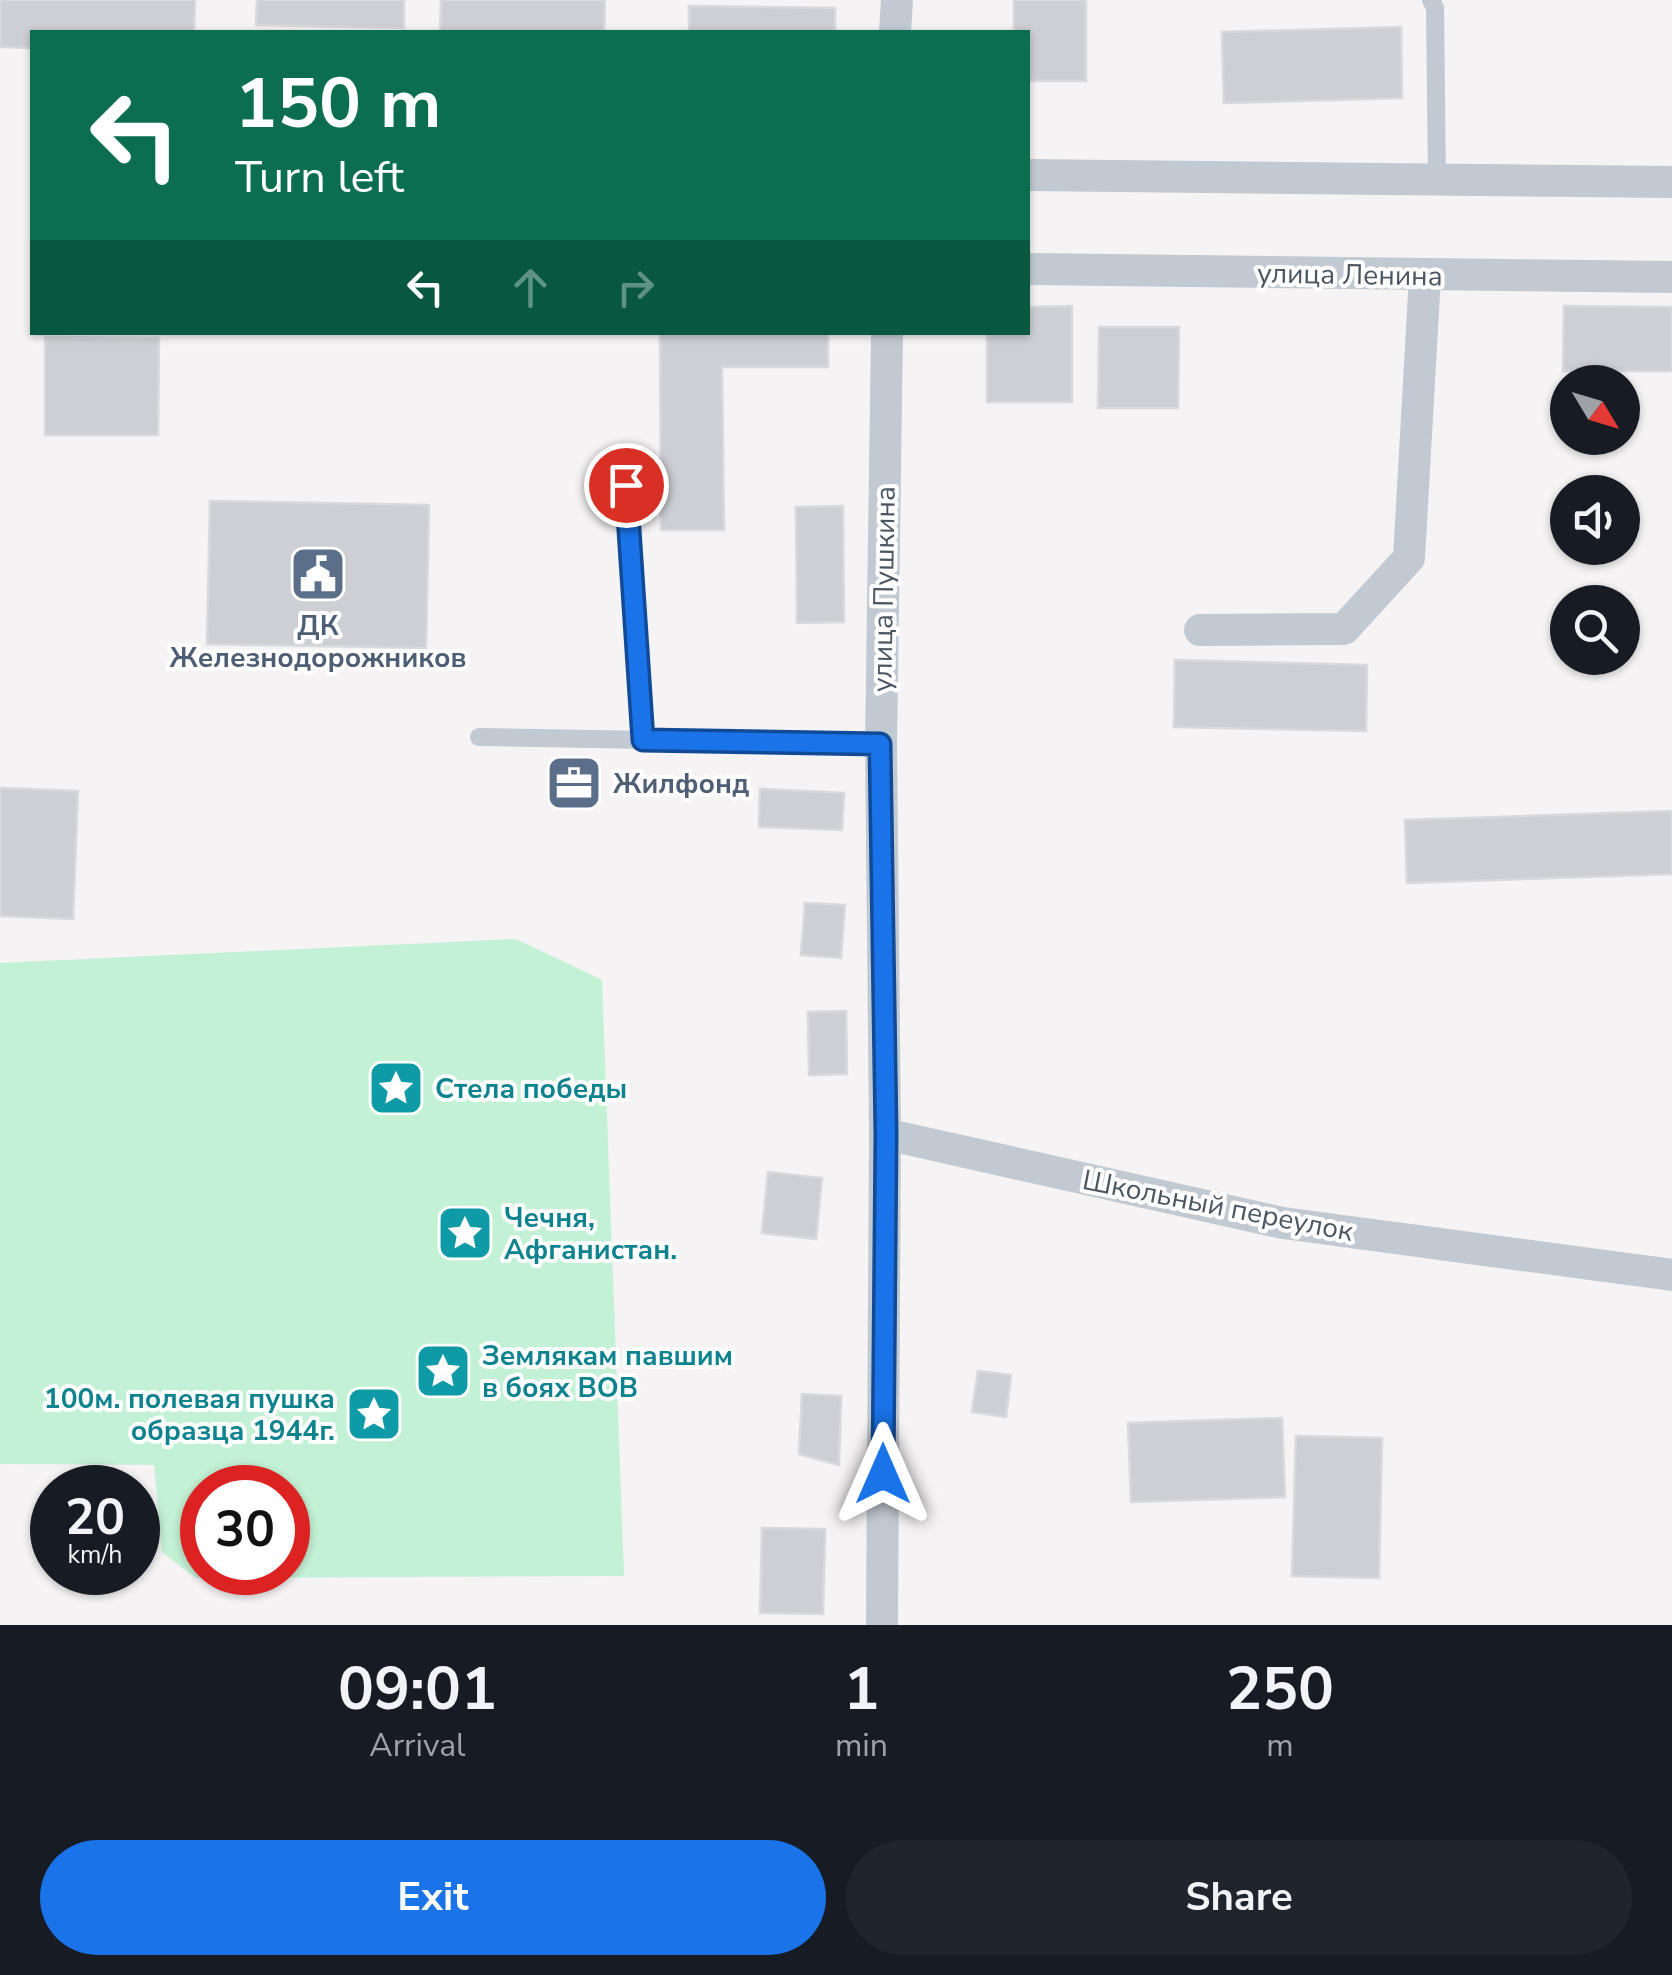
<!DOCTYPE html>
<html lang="en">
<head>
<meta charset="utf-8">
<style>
  body { margin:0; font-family:"Nunito Sans",sans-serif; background:#20242c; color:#f1f3f6; height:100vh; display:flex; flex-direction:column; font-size:38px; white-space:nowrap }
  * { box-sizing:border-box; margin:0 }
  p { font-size:32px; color:#9ea1a6 }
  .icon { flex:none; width:55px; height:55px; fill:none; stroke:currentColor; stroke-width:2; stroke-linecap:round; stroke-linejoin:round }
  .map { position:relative; height:1625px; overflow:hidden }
  .side { display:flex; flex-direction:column; background:#171b24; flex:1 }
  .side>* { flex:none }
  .hud { position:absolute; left:30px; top:30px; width:1000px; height:305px; border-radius:0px; box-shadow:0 2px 8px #0004; background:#0b6e4f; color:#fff; overflow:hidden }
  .needle { width:65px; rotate:128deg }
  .tools { position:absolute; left:1550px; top:365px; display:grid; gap:20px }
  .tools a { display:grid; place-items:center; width:90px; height:90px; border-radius:50%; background:#171b24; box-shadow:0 2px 8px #0004; font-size:50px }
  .speed { position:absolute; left:30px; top:1465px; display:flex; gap:20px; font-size:50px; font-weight:700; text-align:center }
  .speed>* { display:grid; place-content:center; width:130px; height:130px; border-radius:50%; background:#171b24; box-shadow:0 2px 8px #0004; line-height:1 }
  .speed small { font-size:25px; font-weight:400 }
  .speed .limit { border:15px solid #d22; background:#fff; color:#111 }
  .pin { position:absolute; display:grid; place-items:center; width:85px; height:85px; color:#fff; margin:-42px; border:5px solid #fff; border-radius:50%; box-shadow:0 2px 10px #0007 }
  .me { position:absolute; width:110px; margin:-55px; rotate:0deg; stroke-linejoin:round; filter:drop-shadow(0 0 8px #0008) }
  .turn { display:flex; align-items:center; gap:35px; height:210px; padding:0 40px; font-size:45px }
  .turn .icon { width:130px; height:130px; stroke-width:2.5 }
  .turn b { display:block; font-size:70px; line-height:85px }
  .lanes { display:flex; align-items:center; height:95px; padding:0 40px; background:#0003; justify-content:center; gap:50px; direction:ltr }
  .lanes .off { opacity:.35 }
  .eta { display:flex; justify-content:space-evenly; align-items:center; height:170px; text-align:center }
  .eta b { font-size:60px; font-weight:700; line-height:70px }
  .cta { display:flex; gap:20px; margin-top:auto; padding:20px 40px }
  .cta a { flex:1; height:115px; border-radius:60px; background:#1a73e8; color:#fff; font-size:40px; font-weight:700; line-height:115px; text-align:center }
  .cta a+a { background:#20242c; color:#f1f3f6 }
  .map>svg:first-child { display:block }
  .green { fill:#c3f1d5; fill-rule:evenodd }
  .building { fill:#cdcfd5; stroke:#d7d9de; stroke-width:2.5 }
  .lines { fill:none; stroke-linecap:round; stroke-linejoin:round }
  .service { stroke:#c1cad2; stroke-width:18 }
  .minor { stroke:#c1cad2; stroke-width:32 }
  .route-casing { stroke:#114b97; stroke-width:25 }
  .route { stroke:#1a73e8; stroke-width:18 }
  .labels { text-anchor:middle; stroke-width:8; stroke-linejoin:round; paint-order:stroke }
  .street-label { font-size:28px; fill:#4a5661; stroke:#fff }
  .service-label { font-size:28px; font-weight:bold; fill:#4e5e75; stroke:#fff }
  .culture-label { font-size:28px; font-weight:bold; fill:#0d838f; stroke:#fff; text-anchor:start }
</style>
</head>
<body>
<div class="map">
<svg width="1672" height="1625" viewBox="0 0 1672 1625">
  <rect width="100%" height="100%" fill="#f5f3f3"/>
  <path class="green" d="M516,939L602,980L624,1576L196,1578L162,1552L154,1465L0,1464V963ZM202,1488H288V1572H202Z"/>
  <path class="building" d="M0,0H195L194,32H32V48L0,47Z
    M257,0H404V28L256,25Z
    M441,0H605L604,32H440Z
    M1014,0H1086V81H1028V32H1014Z
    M689,6L835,8V32H689Z
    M1401,27L1402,98L1224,103L1222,32Z
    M1072,306V402H987V332H1028V307Z
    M1564,306L1672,307V371H1563Z
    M1099,327H1179L1178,408H1098Z
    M660,332H828V367H722L724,530H661Z
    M45,337L159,338L158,435H45Z
    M210,501L429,505L426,648L207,644Z
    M843,506L844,622L797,623L796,507Z
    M1175,660L1367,665L1366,731L1174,727Z
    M0,788L78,791L73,919L0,916Z
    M760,789L844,793L842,830L759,827Z
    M1672,811V874L1407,883L1405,820Z
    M805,903L845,905L841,958L801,955Z
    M846,1011L847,1074L809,1075L808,1012Z
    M768,1172L822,1178L816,1239L762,1233Z
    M978,1371L1011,1375L1006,1417L972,1412Z
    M802,1394L841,1396L839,1465L799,1454Z
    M1282,1418L1285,1497L1131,1502L1128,1423Z
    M1296,1436L1382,1438L1379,1578L1292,1576Z
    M762,1528L825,1529L823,1614L760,1613Z"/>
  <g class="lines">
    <path class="service" d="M1431,0L1435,8L1437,181
      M626,485L643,740
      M479,737L881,744"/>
    <path class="minor" d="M895,32L897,0
      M1028,175L1672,182
      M1028,269L1672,277
      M1200,630L1344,629L1409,558L1425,276
      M885,1134L1283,1223L1672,1275
      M882,1625L885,1134L881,744L887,332"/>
  </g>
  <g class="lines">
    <g class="route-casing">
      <path id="route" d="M626,485L643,740L880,744L886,1134L883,1474"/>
    </g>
    <use href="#route" class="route"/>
  </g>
  <defs>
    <g id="civic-square" transform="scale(2.875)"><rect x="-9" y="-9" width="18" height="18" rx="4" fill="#5c6f8a" stroke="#fff"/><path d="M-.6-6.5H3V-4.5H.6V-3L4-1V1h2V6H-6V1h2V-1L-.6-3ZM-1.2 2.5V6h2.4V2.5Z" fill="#fff"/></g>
    <g id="office-square" transform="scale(2.875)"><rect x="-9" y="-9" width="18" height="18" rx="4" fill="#5c6f8a" stroke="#fff"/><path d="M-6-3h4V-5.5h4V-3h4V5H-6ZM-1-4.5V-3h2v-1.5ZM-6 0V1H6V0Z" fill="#fff"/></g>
    <g id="sight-square" transform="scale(2.875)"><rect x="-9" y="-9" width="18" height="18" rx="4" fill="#0f9aa8" stroke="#fff"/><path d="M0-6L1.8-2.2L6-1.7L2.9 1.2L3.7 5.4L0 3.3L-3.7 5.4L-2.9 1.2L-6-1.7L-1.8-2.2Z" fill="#fff"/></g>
  </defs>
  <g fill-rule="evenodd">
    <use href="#civic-square" x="318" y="574"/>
    <use href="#office-square" x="574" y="783"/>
    <use href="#sight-square" x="396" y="1088"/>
    <use href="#sight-square" x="465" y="1233"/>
    <use href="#sight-square" x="443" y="1371"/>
    <use href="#sight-square" x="374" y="1414"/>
  </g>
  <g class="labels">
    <g class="street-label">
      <text transform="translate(1350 274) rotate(1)" y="10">улица Ленина</text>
      <text transform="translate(883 589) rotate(-89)" y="10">улица Пушкина</text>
      <text transform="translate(1218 1205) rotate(11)" y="10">Школьный переулок</text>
    </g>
    <g class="service-label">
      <text x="318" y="635">ДК<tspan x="318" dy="32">Железнодорожников</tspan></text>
      <text x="613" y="793" text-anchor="start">Жилфонд</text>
    </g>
    <g class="culture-label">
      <text x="435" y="1098">Стела победы</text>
      <text x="504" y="1227">Чечня,<tspan x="504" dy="32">Афганистан.</tspan></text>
      <text x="482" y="1365">Землякам павшим<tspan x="482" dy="32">в боях ВОВ</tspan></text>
      <text x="335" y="1408" text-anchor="end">100м. полевая пушка<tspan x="335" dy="32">образца 1944г.</tspan></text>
    </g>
  </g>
</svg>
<div class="tools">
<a><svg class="needle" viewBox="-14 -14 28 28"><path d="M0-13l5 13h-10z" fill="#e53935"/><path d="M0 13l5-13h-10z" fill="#9ea1a6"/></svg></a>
<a><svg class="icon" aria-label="sound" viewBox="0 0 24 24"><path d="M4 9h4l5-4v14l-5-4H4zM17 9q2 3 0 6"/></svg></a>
<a><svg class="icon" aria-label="search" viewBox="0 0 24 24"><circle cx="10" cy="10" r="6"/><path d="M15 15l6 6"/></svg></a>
</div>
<div class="speed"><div>20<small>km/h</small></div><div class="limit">30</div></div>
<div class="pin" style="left:626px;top:485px;background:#d93025"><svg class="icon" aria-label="arrive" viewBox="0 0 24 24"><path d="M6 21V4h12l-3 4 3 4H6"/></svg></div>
<svg class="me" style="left:883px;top:1474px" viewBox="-20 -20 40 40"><path d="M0-17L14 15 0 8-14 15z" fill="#1a73e8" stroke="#fff" stroke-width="4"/></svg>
<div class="hud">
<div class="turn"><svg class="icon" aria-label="left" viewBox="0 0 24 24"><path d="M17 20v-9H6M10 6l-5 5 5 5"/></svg><div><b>150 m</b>Turn left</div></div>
<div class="lanes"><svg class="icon" aria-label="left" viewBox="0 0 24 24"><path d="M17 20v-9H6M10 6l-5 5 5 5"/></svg><svg class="icon off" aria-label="ahead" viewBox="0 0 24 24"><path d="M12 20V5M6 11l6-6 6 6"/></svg><svg class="icon off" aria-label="right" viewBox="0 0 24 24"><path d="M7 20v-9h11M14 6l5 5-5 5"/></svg></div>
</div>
</div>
<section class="side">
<div class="eta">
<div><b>09:01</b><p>Arrival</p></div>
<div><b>1</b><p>min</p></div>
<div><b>250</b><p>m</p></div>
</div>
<div class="cta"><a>Exit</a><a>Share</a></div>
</section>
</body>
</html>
